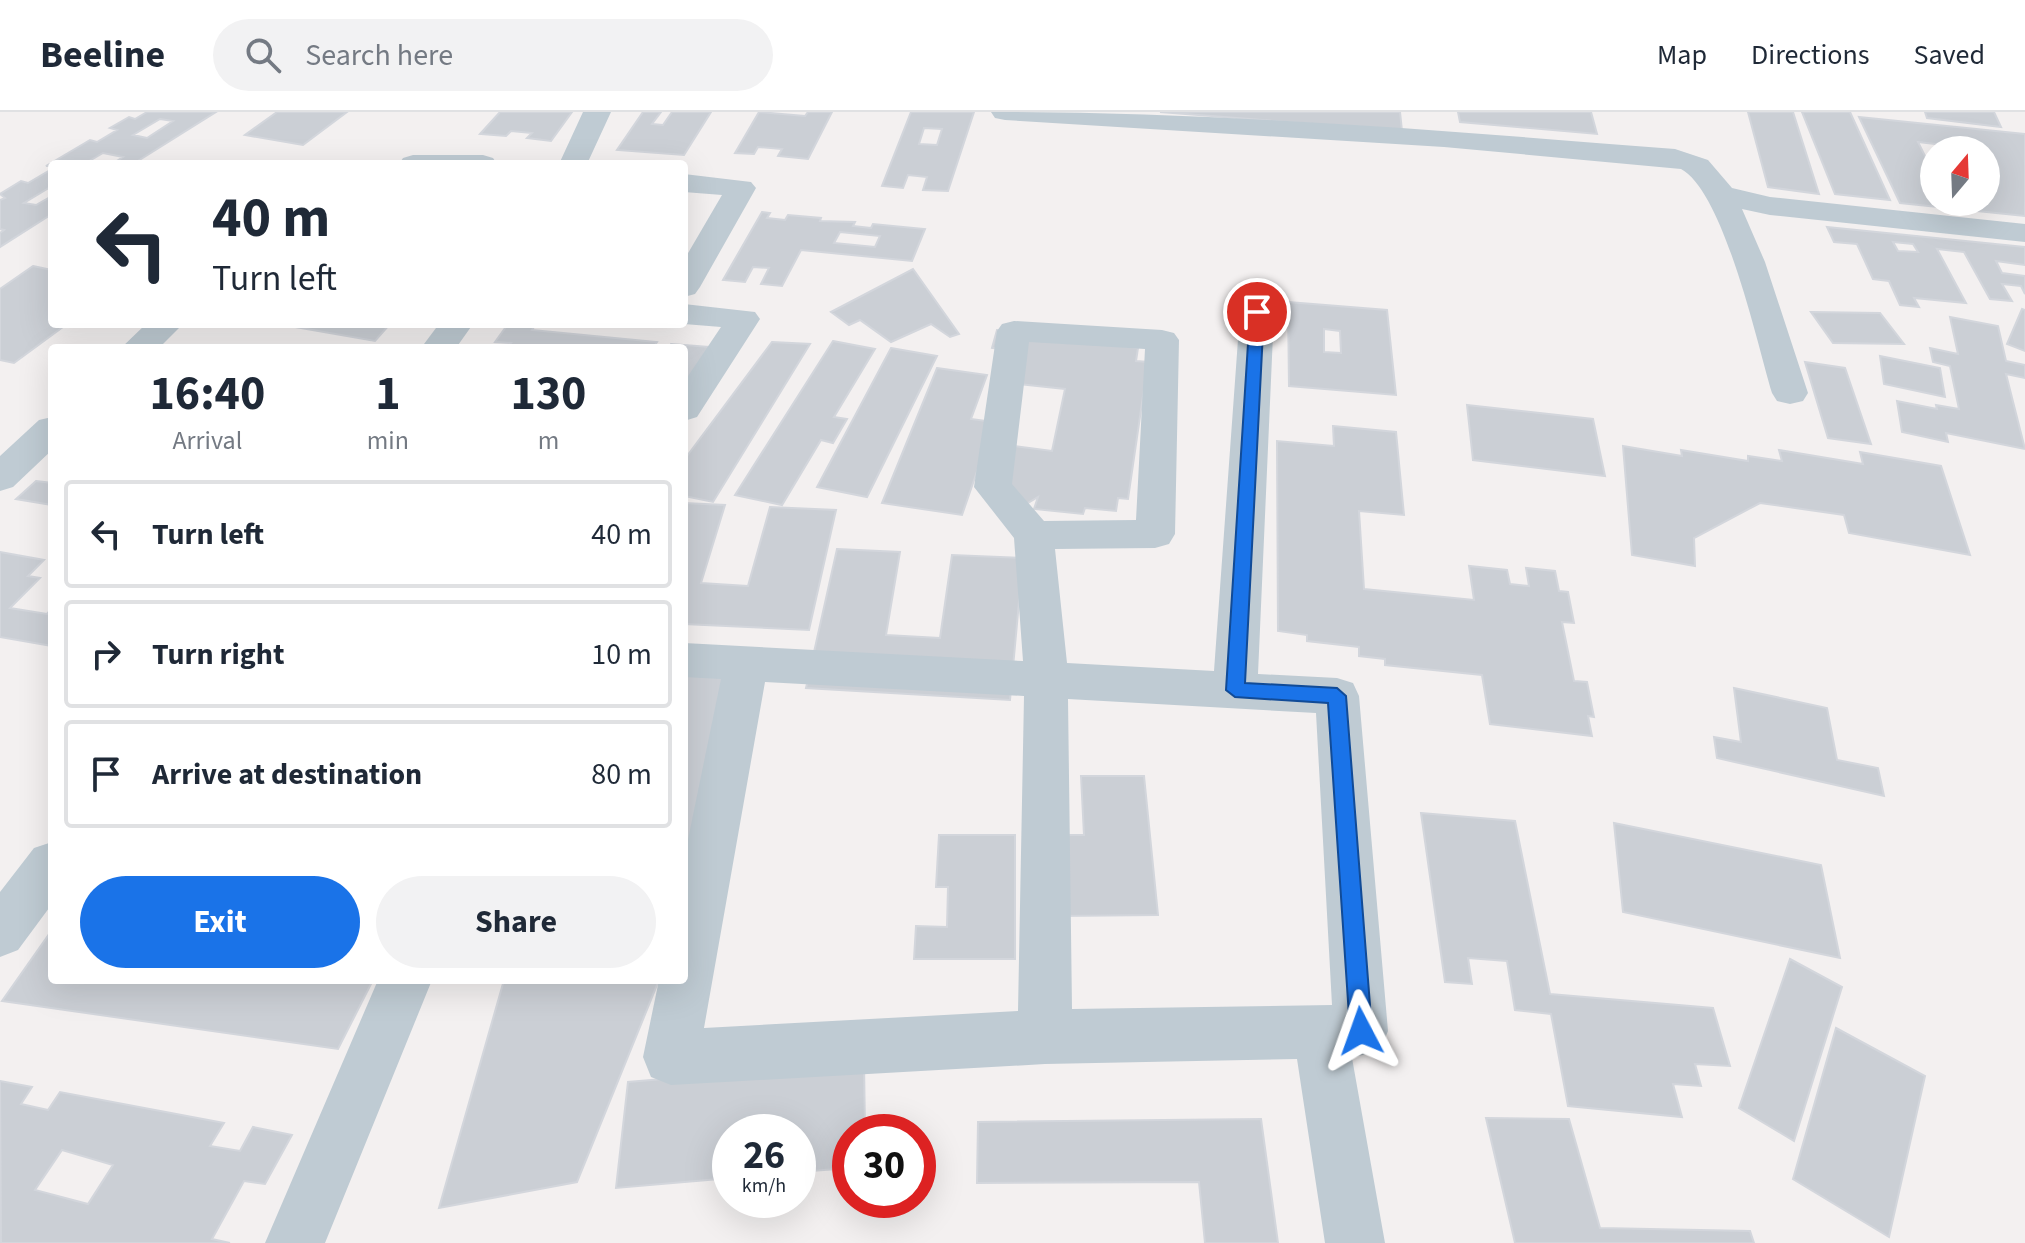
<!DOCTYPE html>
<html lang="en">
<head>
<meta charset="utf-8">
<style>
  body { margin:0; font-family:"Source Sans 3",sans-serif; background:#f2f2f3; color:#1f2937; height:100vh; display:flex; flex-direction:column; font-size:30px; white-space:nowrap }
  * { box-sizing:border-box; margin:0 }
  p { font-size:26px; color:#747a83 }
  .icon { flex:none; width:44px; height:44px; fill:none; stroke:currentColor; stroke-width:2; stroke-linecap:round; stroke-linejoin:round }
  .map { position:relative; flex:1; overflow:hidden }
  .drawer { position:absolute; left:48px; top:232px; width:640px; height:640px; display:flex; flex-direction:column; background:#fff; border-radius:8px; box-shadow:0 8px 32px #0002 }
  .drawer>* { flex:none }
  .top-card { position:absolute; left:48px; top:48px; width:640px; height:168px; border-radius:8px; box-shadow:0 8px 32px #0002; background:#fff; color:#1f2937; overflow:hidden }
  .needle { width:52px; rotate:19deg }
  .tools { position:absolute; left:1920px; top:24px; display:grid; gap:16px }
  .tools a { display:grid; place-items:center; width:80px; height:80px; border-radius:50%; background:#fff; box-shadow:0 8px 32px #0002; font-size:40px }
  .speed { position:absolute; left:712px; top:1002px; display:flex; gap:16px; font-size:40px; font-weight:700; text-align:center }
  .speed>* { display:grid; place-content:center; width:104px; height:104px; border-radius:50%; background:#fff; box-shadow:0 8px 32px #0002; line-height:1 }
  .speed small { font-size:20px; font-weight:400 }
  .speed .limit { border:12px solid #d22; background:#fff; color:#111 }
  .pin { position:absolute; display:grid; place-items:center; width:68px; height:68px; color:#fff; margin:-34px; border:4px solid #fff; border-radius:50%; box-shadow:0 2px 8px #0007 }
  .me { position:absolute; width:88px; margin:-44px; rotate:356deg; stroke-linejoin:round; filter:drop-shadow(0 0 6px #0008) }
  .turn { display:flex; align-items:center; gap:28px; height:168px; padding:0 32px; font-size:36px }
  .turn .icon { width:104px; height:104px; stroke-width:2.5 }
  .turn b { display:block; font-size:56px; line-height:68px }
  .eta { display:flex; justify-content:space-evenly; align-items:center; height:136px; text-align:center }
  .eta b { font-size:48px; font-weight:700; line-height:56px }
  .primary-button { display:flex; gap:16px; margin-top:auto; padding:16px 32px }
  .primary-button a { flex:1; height:92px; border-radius:48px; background:#1a73e8; color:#fff; font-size:32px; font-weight:700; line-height:92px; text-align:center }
  .primary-button a+a { background:#f2f2f3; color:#1f2937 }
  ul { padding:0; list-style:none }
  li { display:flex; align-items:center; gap:24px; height:108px; margin:0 16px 12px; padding:0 16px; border:4px solid #e0e1e3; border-radius:8px }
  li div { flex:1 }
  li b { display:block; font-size:30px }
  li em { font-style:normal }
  header { display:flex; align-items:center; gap:48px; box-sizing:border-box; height:112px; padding:0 40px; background:#fff; border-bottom:2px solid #e0e1e3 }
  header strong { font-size:38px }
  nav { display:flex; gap:44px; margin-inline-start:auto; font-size:28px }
  .search { width:560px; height:72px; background:#f2f2f3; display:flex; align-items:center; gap:20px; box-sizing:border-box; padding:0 28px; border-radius:44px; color:#747a83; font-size:30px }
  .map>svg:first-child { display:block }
  .building { fill:#cbcfd5; stroke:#d3d6dc; stroke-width:2; fill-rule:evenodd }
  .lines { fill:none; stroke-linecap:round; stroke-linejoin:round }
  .minor { fill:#bfcbd3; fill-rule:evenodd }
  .route { fill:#1a73e8; stroke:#114b97; stroke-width:2 }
</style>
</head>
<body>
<header>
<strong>Beeline</strong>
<div class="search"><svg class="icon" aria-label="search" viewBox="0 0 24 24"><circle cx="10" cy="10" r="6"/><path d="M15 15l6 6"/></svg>Search here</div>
<nav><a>Map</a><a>Directions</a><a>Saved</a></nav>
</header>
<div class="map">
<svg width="2025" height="1131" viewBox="0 0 2025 1131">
  <rect width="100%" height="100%" fill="#f3f0f0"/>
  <path class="building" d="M147,0H216L133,52H112L123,45L103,41L84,52L46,54L90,28L97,30L117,18L110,16L129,5L135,7ZM160,7L173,9L147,26L133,23Z
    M277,0H347L303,33L245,23Z
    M500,0H572L551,29L527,26L532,21L511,19L506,24L480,22Z
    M643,0H661L652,12L663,13L672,0H711L684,43L617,38Z
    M759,0L805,4L808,0H832L808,47L778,44L782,37L758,35L754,42L735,41Z
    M911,0H974L948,79L923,78L927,65L908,63L903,76L882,74ZM924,16L942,17L937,33L919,32Z
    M1160,0H1400L1402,19Z
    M1458,0H1591L1597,22L1460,10Z
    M1748,0H1793L1819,82L1768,75Z
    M1802,0H1850L1890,88L1835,82Z
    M1925,0H1994L2001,15L1927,6Z
    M1859,5L2025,22V104L1900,91ZM1918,30L1987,38L1997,57L1986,55V90H1934V49L1927,48Z
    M52,57V74L24,91L36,93L52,84V102L0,135V121L4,118L0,117V88L5,86L0,82L21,69L28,71Z
    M762,100L770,101L767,106L785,108L788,103L821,106L820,109L855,110L853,114L871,116L873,112L925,117L912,149L801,138L782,174L761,172L769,156L753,155L745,170L723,168ZM840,120L880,124L875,135L834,131Z
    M1827,115L2025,135V153L1996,149L2002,161L2025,164V182L2021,174L2002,172L2012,189L1990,187L1964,140L1937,137L1966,191L1914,186L1919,195L1900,193L1889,169L1873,167L1857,132L1834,130ZM1893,130L1913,132L1918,140L1898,139Z
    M33,154L52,158V212H67L14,251L0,248V177Z
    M913,157L959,222L950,225L931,212L891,230L860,208L849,213L831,200Z
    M1288,190L1387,198L1396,283L1289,274ZM1324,217L1340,219L1341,241L1324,240Z
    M2022,197L2025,198V239L2007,232Z
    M1811,200L1880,201L1904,232L1833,231Z
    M1950,205L1998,214L2006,249L2025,253V266L2006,262L2025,337L1946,321L1948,330L1902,320L1897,289L1937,297L1936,293L1959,297L1950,254L1933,250L1930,236L1958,242Z
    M278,212H390L375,229Z
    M508,212H536L532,218L657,230L653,236H507L511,231L495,230Z
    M997,218L1138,236L1136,249L1148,250L1128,387L1118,386L1116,399L1085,396L1083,402L1034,397L1038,385L1008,403L998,332L1052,339L1065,277L1000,270L1009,238L992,236Z
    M833,229L875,237L834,305L847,307L833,331L821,328L782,393L735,383Z
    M772,230L810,232L713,390L684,384V348Z
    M671,232L711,235L684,274V236H669Z
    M891,236L937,244L867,385L817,375Z
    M1880,244L1940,256L1945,285L1884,272Z
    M1805,250L1845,256L1871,332L1828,326Z
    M937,256L987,263L971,307L994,310L962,403L882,391Z
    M1467,293L1593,307L1605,364L1473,348Z
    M1333,314L1396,320L1404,403L1359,399L1364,477L1474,488L1469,454L1507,458L1510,472L1529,474L1526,456L1555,459L1559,479L1568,480L1574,511L1562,510L1574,569L1587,570L1594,605L1588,604L1592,624L1490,612L1482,563L1385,553V547L1359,544V535L1307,529V523L1278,519L1277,329L1334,334Z
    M1623,334L1682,344L1681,338L1748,349V344L1782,349L1779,338L1863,352L1860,340L1941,354L1970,443L1849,421L1844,403L1760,391L1694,426L1695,454L1632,443Z
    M36,369L52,371V393L16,387Z
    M684,391L725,393L701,471L748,474L770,395L836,398L809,518L684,512Z
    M837,437L900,440L886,523L940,526L952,443L1023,446L1010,588L806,576Z
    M0,440L44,448L28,464L40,466L10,496L47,502L52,496V534L0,525Z
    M684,536L739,537L684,753Z
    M1734,576L1827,596L1837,648L1878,656L1884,684L1717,646L1714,625L1741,630Z
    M1081,664H1144L1158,803L1058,804L1055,723H1084Z
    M1421,701L1515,709L1550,882L1713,896L1730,954L1695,952L1701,974L1673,972L1682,1005L1568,994L1551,902L1515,898L1507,849L1468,846L1472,872L1445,870Z
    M1614,711L1821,753L1840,846L1623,800Z
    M939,723H1015V847H914L916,814L947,815L948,775H936Z
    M52,818V868H373L338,937L2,889Z
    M1790,847L1842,875L1794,1029L1739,996Z
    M504,868H659L577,1070L439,1096Z
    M1836,916L1925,964L1889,1125L1793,1067Z
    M864,950L865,1020H850V1056L798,1060V1020H730V1066L616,1076L628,970Z
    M0,969L32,975L21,992L48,998L60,980L224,1011L210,1034L240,1039L253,1015L292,1023L265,1072L244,1069L212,1127L230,1131H1ZM62,1038L113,1053L88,1092L35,1078Z
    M1486,1006L1569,1007L1600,1116L1750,1119L1754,1131H1515Z
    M1261,1007L1278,1131H1205L1199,1070L977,1071L978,1010Z"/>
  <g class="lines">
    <path class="minor" d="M583,0H611L587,52H559Z
      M991,0C1220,0 1447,19 1675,37L1708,48L1732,76L1770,85L2025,112V130L1770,103L1742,97L1765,150L1808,281L1803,289L1790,292L1777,289L1772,281C1757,231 1724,80 1681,57L1444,35L1005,8L995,6Z
      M413,43H483L493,46L497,52H399L403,46Z
      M684,62L751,70L756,76L700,175L695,182L684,185V148L722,83L684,80Z
      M1257,190L1269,193L1274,200L1258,562L1337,566L1353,571L1359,584L1388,919L1380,938L1352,946L1385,1131H1325L1297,947L1045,952L671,973L651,965L643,945L659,868H684V747L721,567L684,565V531L1023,549L1014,426L974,375L997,219L1002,212L1014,209L1162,218L1174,221L1179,228L1175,422L1169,432L1155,436L1055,437L1067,551L1214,559L1240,200L1245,193ZM1029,230L1145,237L1136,408L1044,409L1012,372ZM765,570L1024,584L1018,899L704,916ZM1068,587L1316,601L1332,893L1072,897Z
      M684,192L755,200L760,207L697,305L684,309V270L721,215L684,212Z
      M146,212H183L159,236H121Z
      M439,212H473L456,236H421Z
      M52,305V338L13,375L0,379V344L39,308Z
      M52,730V792L18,838L0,845V780L34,736Z
      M378,868H432L325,1131H265Z"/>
  </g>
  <path class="route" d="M1257,196L1264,200L1245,571L1337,576L1346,584L1372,919L1369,927L1361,930L1353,927L1350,919L1328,591L1235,585L1226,578L1250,200Z"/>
</svg>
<div class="tools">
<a><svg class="needle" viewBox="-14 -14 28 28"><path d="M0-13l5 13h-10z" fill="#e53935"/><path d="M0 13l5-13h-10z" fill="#747a83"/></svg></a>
</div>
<div class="speed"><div>26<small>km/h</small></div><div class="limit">30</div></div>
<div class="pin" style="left:1257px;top:200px;background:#d93025"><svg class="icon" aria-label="arrive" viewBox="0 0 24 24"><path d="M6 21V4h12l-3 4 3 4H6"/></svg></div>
<svg class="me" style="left:1361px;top:919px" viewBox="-20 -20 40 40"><path d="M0-17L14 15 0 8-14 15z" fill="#1a73e8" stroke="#fff" stroke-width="4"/></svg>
<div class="top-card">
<div class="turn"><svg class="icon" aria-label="left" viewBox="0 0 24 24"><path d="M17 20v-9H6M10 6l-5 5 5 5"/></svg><div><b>40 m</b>Turn left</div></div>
</div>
<section class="drawer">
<div class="eta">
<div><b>16:40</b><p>Arrival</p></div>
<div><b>1</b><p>min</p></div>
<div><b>130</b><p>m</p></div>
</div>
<ul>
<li><svg class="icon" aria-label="left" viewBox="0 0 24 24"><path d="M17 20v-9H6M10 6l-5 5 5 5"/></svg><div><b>Turn left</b></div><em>40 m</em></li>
<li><svg class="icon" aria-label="right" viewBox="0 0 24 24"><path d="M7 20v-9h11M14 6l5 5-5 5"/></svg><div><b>Turn right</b></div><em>10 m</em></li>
<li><svg class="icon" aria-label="arrive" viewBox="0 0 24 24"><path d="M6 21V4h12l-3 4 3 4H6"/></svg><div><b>Arrive at destination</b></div><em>80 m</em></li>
</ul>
<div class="primary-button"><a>Exit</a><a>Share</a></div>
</section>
</div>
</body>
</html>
